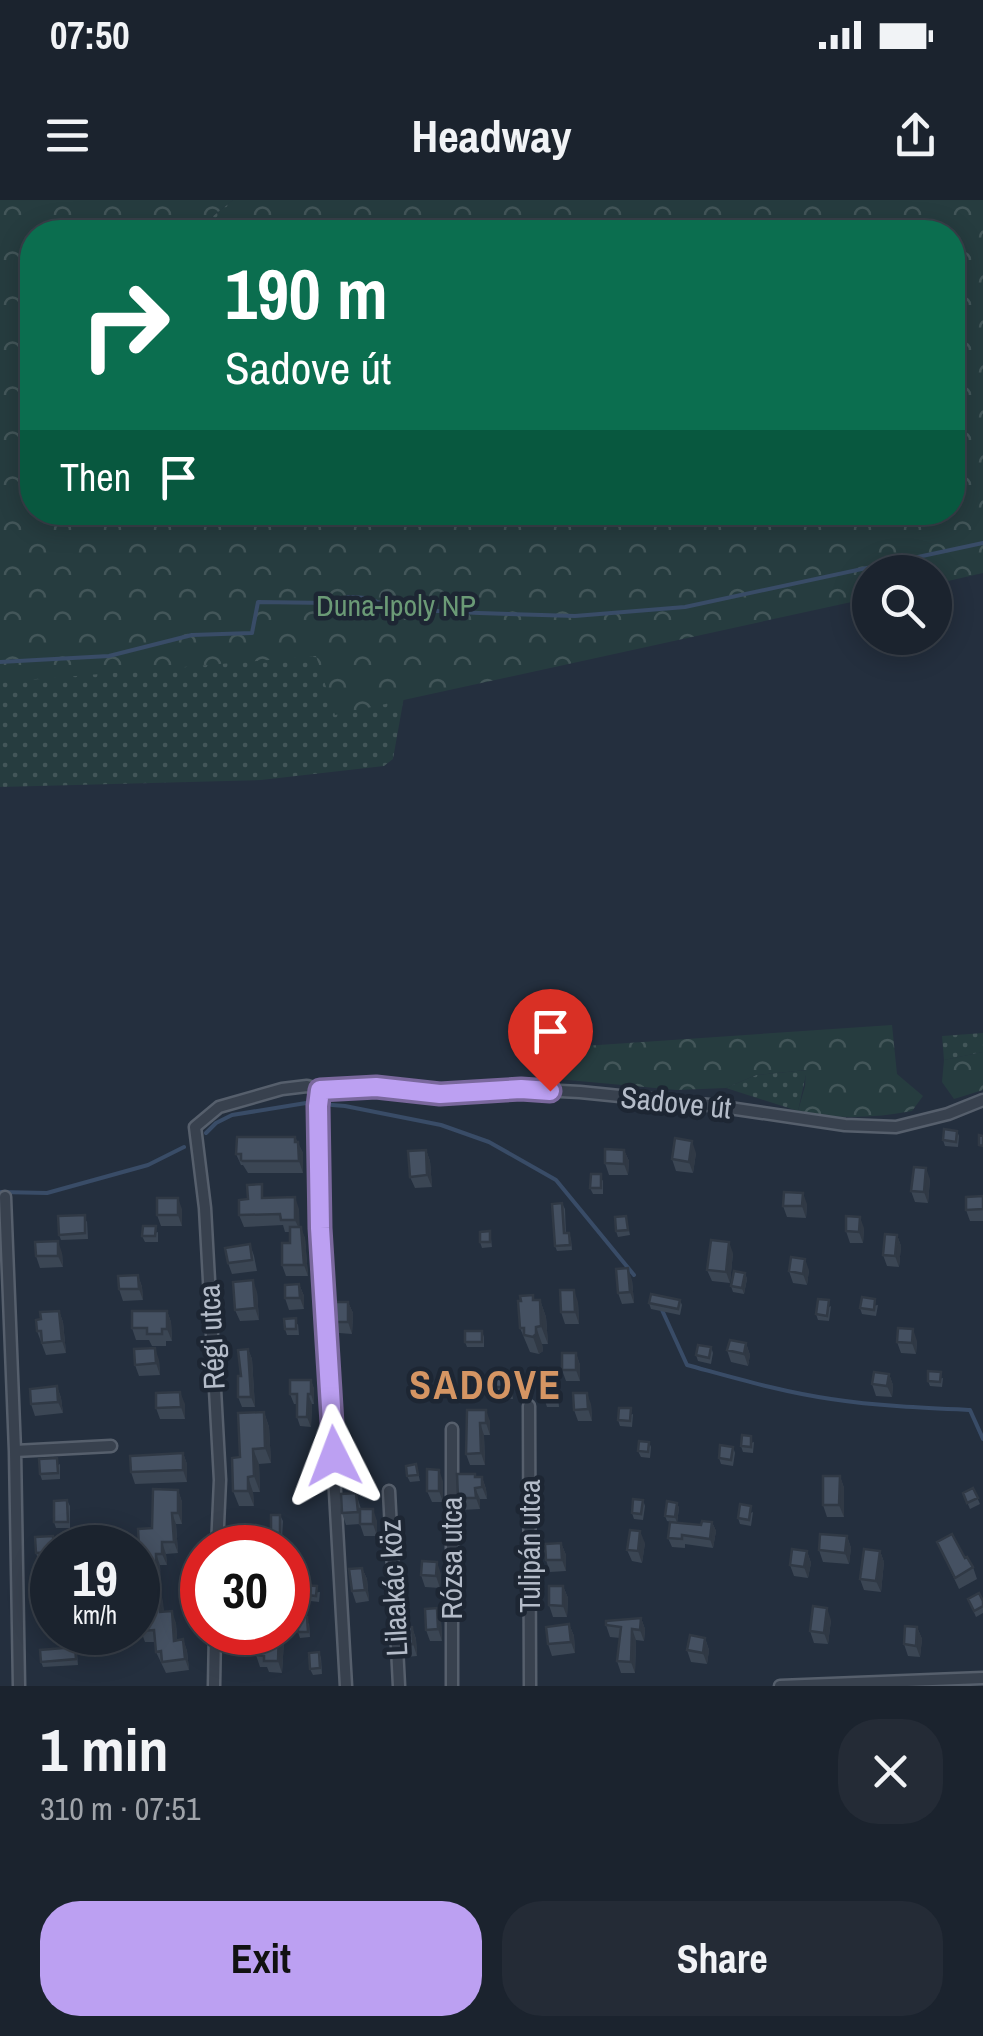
<!DOCTYPE html>
<html lang="en">
<head>
<meta charset="utf-8">
<style>
  body { margin:0; font-family:"Archivo Narrow",sans-serif; background:#242b36; color:#f1f3f6; height:100vh; display:flex; flex-direction:column; font-size:38px; white-space:nowrap }
  * { box-sizing:border-box; margin:0 }
  p { font-size:32px; color:#a0a4aa }
  .icon { flex:none; width:55px; height:55px; fill:none; stroke:currentColor; stroke-width:2; stroke-linecap:round; stroke-linejoin:round }
  .map { position:relative; height:1486px; overflow:hidden }
  .details { display:flex; flex-direction:column; background:#1b232e; flex:1 }
  .details>* { flex:none }
  .guide { position:absolute; left:20px; top:20px; width:945px; height:305px; border-radius:40px; box-shadow:0 5px 25px #0003,0 0 0 2px #39404a; background:#0b6e4f; color:#fff; overflow:hidden }
  .buttons { position:absolute; left:852px; top:355px; display:grid; gap:20px }
  .buttons a { display:grid; place-items:center; width:100px; height:100px; border-radius:50%; background:#1b232e; box-shadow:0 5px 25px #0003,0 0 0 2px #39404a; font-size:50px }
  .speed { position:absolute; left:30px; top:1325px; display:flex; gap:20px; font-size:50px; font-weight:700; text-align:center }
  .speed>* { display:grid; place-content:center; width:130px; height:130px; border-radius:50%; background:#1b232e; box-shadow:0 5px 25px #0003,0 0 0 2px #39404a; line-height:1 }
  .speed small { font-size:25px; font-weight:400 }
  .speed .limit { border:15px solid #d22; background:#fff; color:#111 }
  .pin { position:absolute; display:grid; place-items:center; width:85px; height:85px; color:#fff; margin:-102px -42px; border-radius:50% 50% 50% 0; rotate:-45deg; box-shadow:0 0 10px #0007 }
  .pin .icon { rotate:45deg }
  .me { position:absolute; width:110px; margin:-55px; rotate:357deg; stroke-linejoin:round; filter:drop-shadow(0 0 8px #0008) }
  .turn { display:flex; align-items:center; gap:35px; height:210px; padding:0 40px; font-size:45px }
  .turn .icon { width:130px; height:130px; stroke-width:2.5 }
  .turn b { display:block; font-size:70px; line-height:85px }
  .then { display:flex; align-items:center; height:95px; padding:0 40px; background:#0003; gap:20px; font-size:38px }
  .round { display:grid; place-items:center; flex:none; width:105px; height:105px; border-radius:40px; background:#242b36 }
  .overview { display:flex; align-items:center; justify-content:space-between; height:170px; padding:0 40px }
  h1 { font-size:60px; font-weight:700; line-height:75px }
  .cta { display:flex; gap:20px; margin-top:auto; padding:20px 40px }
  .cta a { flex:1; height:115px; border-radius:40px; background:#bca0f2; color:#111; font-size:40px; font-weight:700; line-height:115px; text-align:center }
  .cta a+a { background:#242b36; color:#f1f3f6 }
  .status { display:flex; justify-content:space-between; align-items:center; height:70px; padding:0 50px; background:#1b232e; direction:ltr }
  .status svg { height:28px; fill:currentColor }
  header { display:flex; justify-content:space-between; align-items:center; height:130px; padding:0 40px; background:#1b232e; font-size:45px; font-weight:700 }
  .map>svg:first-child { display:block }
  .grass { fill:url(#grass-dots) }
  .forest { fill:url(#forest-crowns) }
  .lines { fill:none; stroke-linecap:round; stroke-linejoin:round }
  .stream { stroke:#394c67; stroke-width:4 }
  .street-casing { stroke:#565f6c; stroke-width:15 }
  .street { stroke:#38414e; stroke-width:10 }
  .wall { fill:#3b4654 }
  .shaded-wall { fill:#303945 }
  .building { fill:#455162; stroke:#303945; stroke-width:2.5 }
  .route-casing { stroke:#7a689d; stroke-width:25 }
  .route { stroke:#bca0f2; stroke-width:18 }
  .labels { text-anchor:middle; stroke-width:9; stroke-linejoin:round; paint-order:stroke }
  .park-label { font-size:30px; fill:#6b9a76; stroke:#1d2633 }
  .street-label { font-size:30px; fill:#b4bcc9; stroke:#1d2633 }
  .district-label { font-size:40px; font-weight:bold; letter-spacing:2.5px; fill:#d59563; stroke:#1d2633 }
</style>
</head>
<body>
<div class="status"><b>07:50</b><svg viewBox="0 0 49 12"><path d="M0 12V9h3v3zM5 12V6h3v6zM10 12V3h3v9zM15 12V0h3v12zM26 1h20v11H26zM47 4h2v5h-2z"/></svg></div>
<header><svg class="icon" aria-label="menu" viewBox="0 0 24 24"><path d="M4 6h16M4 12h16M4 18h16"/></svg>Headway<svg class="icon" aria-label="share" viewBox="0 0 24 24"><path d="M12 15V3M7 8l5-5 5 5M5 13v7h14v-7"/></svg></header>
<div class="map">
<svg width="983" height="1486" viewBox="0 0 983 1486">
  <defs>
    <pattern id="grass-dots" width="8" height="8" patternUnits="userSpaceOnUse" patternTransform="scale(2.5)"><rect width="8" height="8" fill="#263c3f"/><path d="M2 2h.1M6 6h.1" fill="none" stroke="#435659" stroke-width="1.8" stroke-linecap="round"/></pattern>
    <pattern id="forest-crowns" width="20" height="18" patternUnits="userSpaceOnUse" patternTransform="scale(2.5)"><rect width="20" height="18" fill="#263c3f"/><path d="M2 6a3 3 0 1 1 6 0M12 15a3 3 0 1 1 6 0" fill="none" stroke="#435659"/></pattern>
  </defs>
  <rect width="100%" height="100%" fill="#242f3e"/>
  <path class="grass" d="M233,0H983V366L935,372H870L404,497L393,559L384,566L261,580L0,587V429L952,312V32H193Z
    M983,833V852L944,860L942,836Z
    M807,870L798,911L726,888L756,875Z"/>
  <path class="forest" d="M0,0H233L193,32H32V312H952V32H207L245,0H983V373L935,384V372H870V398L335,515L316,456L28,480L0,479Z
    M892,825L897,874L923,896L912,911C874,918 837,920 798,911L805,886L806,870L756,875L726,888L677,890L535,877L569,847Z
    M983,852V890L954,899L942,882L944,860Z"/>
  <g class="lines">
    <path class="stream" d="M352,397L366,398L397,409L479,413L575,416L685,407L983,343
      M0,462L109,456L192,435L252,433L258,402L329,403L349,397
      M206,933L216,923L232,915L306,903L345,906L441,925L489,942L556,980L634,1075
      M0,992L47,993L148,965L184,947
      M662,1110L687,1165C735,1178 782,1192 831,1199C877,1206 924,1208 970,1210L983,1239"/>
    <g class="street-casing">
      <path id="street" d="M320,890L317,906L320,1028L346,1486
        M5,997L15,1251L19,1486
        M529,1206L530,1486
        M452,1229V1486
        M15,1251L111,1246
        M389,1291L399,1486
        M217,1348L220,1280L205,1008L195,927L219,907L282,889L307,886L320,890L376,887L439,894L521,889L580,892L709,905L845,925L896,927L948,914L983,900
        M214,1486L215,1432
        M780,1486L983,1478"/>
    </g>
    <use href="#street" class="street"/>
  </g>
  <path class="wall" d="M957,931L959,936L958,947L945,946L943,940Z
    M295,937L303,953V973H248L243,965H241L236,954Z
    M426,950L430,961L432,987L415,988L410,977Z
    M624,950L629,961L628,975H609L605,963Z
    M696,953L693,973L676,971L672,959Z
    M930,979L928,1003L915,1002L911,991Z
    M603,980V994H593L590,988Z
    M983,996V1021H970L966,1010Z
    M266,998L299,1009V1027L305,1038L308,1076H286L282,1065L290,1043V1032H285L283,1025L244,1027L239,1015Z
    M562,1003L565,1009L566,1033H569L571,1039L572,1050L557,1051L555,1046Z
    M807,1004L806,1018L787,1017L783,1006Z
    M182,1009V1026H161L157,1015Z
    M626,1016L630,1035L618,1037L616,1031Z
    M87,1021L88,1039L61,1040L59,1035Z
    M864,1028L863,1043H850L846,1031Z
    M490,1031L492,1047L482,1048L480,1042Z
    M158,1032V1042H145L142,1036Z
    M897,1035L901,1046L899,1067L887,1066L883,1055Z
    M250,1044L254,1056L257,1071L232,1074L228,1063Z
    M62,1053L63,1067L40,1068L36,1056Z
    M733,1053L730,1083L712,1081L707,1070Z
    M809,1070L807,1085L793,1083L789,1071Z
    M745,1073L747,1079L744,1094L733,1092L731,1086Z
    M138,1075L142,1087L143,1100L123,1101L119,1089Z
    M632,1080L634,1103L622,1104L618,1093Z
    M299,1084L304,1096V1109L289,1110L285,1098Z
    M257,1092L259,1120L240,1121L235,1110Z
    M535,1100H540L546,1117L548,1144H542L543,1151L539,1154L530,1152L520,1128Z
    M680,1100L682,1105L680,1115L651,1109L649,1103Z
    M348,1102L353,1113L352,1134L339,1133L335,1122Z
    M578,1102L579,1124H565L561,1112Z
    M878,1105L876,1116L862,1114L860,1108Z
    M831,1106L829,1121L818,1120L816,1114Z
    M59,1111L63,1122L66,1153L46,1155L37,1131L41,1119Z
    M167,1111L171,1122L172,1141H166V1146H152L149,1140H136L132,1128Z
    M298,1124L299,1135H287L285,1129Z
    M482,1131L484,1137V1147H467L465,1142Z
    M917,1141L916,1154L901,1153L897,1142Z
    M746,1143L750,1155L748,1166L731,1162L727,1150Z
    M711,1147L713,1153L711,1164L698,1161L696,1155Z
    M248,1149L252,1159L255,1207H242L238,1197L241,1176Z
    M576,1153L580,1165V1181H566L562,1170Z
    M159,1160L160,1175L139,1176L135,1165Z
    M509,1174L513,1186V1199L496,1198L492,1187Z
    M889,1174L893,1185L892,1197L876,1196L872,1184Z
    M943,1178L942,1187L930,1186L928,1181Z
    M311,1180L314,1189V1204H312L311,1227L300,1226L297,1217V1204H294L290,1194Z
    M57,1186L61,1198L63,1213L35,1216L31,1204Z
    M556,1189L558,1195L559,1207H547L545,1201Z
    M431,1190L430,1200H419L417,1194Z
    M185,1204V1219H160L156,1208Z
    M591,1204L592,1221H578L574,1210Z
    M467,1210L490,1221V1235H484L485,1265H470L466,1254Z
    M264,1212L269,1227L271,1263L259,1264L260,1292H253L254,1306H239L233,1291L240,1257Z
    M633,1214L632,1227L620,1226L618,1220Z
    M649,1242L651,1247L650,1258L641,1257L638,1251Z
    M754,1242L753,1253L743,1252L741,1246Z
    M733,1247L735,1253L733,1266L721,1264L719,1258Z
    M183,1253L187,1264V1282L135,1284L131,1272Z
    M60,1264V1279L42,1280L40,1274Z
    M416,1264L420,1281L410,1282L407,1276Z
    M475,1274L476,1277H482L486,1289L487,1299H480V1309L462,1310L458,1298Z
    M840,1276L844,1288V1317H827L823,1305Z
    M443,1281V1302H432L427,1291Z
    M973,1288L980,1304L970,1309L963,1293Z
    M178,1290L182,1302V1324H176L178,1353L166,1354L167,1365H160L161,1394L164,1412L176,1423L177,1440L183,1439L187,1451L189,1470L166,1473L156,1452L155,1442H145L141,1431L151,1413L150,1401H138V1364H140L152,1328Z
    M356,1293L361,1309L377,1321V1336H364L360,1324L346,1325L342,1313Z
    M67,1300L70,1306V1328H56L54,1322Z
    M643,1300L645,1306L643,1320L634,1319L632,1313Z
    M677,1303L679,1308L677,1323L701,1325L712,1322L716,1331L713,1348L685,1344V1348L672,1347L668,1338L676,1323L667,1321L665,1316Z
    M753,1312L751,1326L740,1324L738,1318Z
    M280,1315L283,1321L282,1339H273L271,1333Z
    M847,1336L851,1348L849,1364L823,1362L819,1350Z
    M55,1342L52,1348V1358L38,1359L36,1353Z
    M937,1342L965,1358L973,1367L977,1379L959,1389Z
    M561,1343L566,1355V1371L550,1372L546,1360Z
    M645,1343L642,1363L632,1361L627,1350Z
    M807,1351L811,1363L808,1378L794,1376L790,1365Z
    M880,1351L884,1362L881,1392L864,1390L860,1379Z
    M362,1368L367,1379L369,1401L356,1403L352,1391Z
    M441,1374L440,1388L425,1387L421,1375Z
    M563,1386L568,1398L567,1417H553L549,1405Z
    M320,1392L319,1402L302,1400L300,1394Z
    M968,1399L983,1401V1413L976,1417Z
    M52,1407V1430H42L38,1418Z
    M641,1418L645,1429L644,1441L636,1440L635,1473H621L617,1461L620,1438L610,1437L606,1425Z
    M441,1419L442,1441H430L426,1430Z
    M831,1420L828,1444L814,1443L810,1431Z
    M309,1423L310,1437L300,1438L298,1432Z
    M569,1424L574,1436L575,1453L552,1456L548,1444Z
    M412,1427L416,1439L417,1456L406,1457L402,1445Z
    M917,1427L922,1439L920,1457L908,1456L904,1444Z
    M265,1432H281L284,1441L282,1473L269,1472L267,1467H260L256,1455Z
    M705,1438L709,1450L707,1464L691,1462L687,1450Z
    M319,1452L321,1458L322,1474L313,1475L310,1469Z
    M77,1453L78,1465L43,1467L41,1462Z"/>
  <path class="shaded-wall" d="M295,937L303,953V973L299,961Z
    M692,941L696,953L693,973L689,962Z
    M426,950L430,961L432,987L427,975Z
    M624,950L629,961L628,975L624,964Z
    M926,968L930,979L928,1003L924,992Z
    M803,993L807,1004L806,1018L802,1006Z
    M295,997L299,1009L300,1031L295,1020Z
    M178,998L182,1009V1026L178,1015Z
    M860,1017L864,1028L863,1043L859,1032Z
    M301,1027L305,1038L308,1076L304,1065Z
    M897,1035L901,1046L899,1067L895,1056Z
    M58,1041L62,1053L63,1067L58,1056Z
    M729,1042L733,1053L730,1083L726,1072Z
    M805,1059L809,1070L807,1085L803,1074Z
    M628,1068L632,1080L634,1103L630,1092Z
    M745,1073L747,1079L744,1094L742,1088Z
    M138,1075L142,1087L143,1100L139,1089Z
    M253,1080L257,1092L259,1120L255,1108Z
    M299,1084L304,1096V1109L300,1098Z
    M574,1090L578,1102L579,1124L575,1112Z
    M540,1100L546,1117L548,1144L541,1126Z
    M348,1102L353,1113L352,1134L348,1122Z
    M59,1111L63,1122L66,1153L62,1141Z
    M167,1111L171,1122L172,1141L167,1129Z
    M536,1127L542,1144L543,1151L539,1154L533,1137Z
    M913,1129L917,1141L916,1154L912,1143Z
    M746,1143L750,1155L748,1166L744,1154Z
    M155,1148L159,1160L160,1175L156,1163Z
    M248,1149L252,1159L255,1207L251,1197Z
    M576,1153L580,1165V1181L576,1170Z
    M509,1174L513,1186V1199L509,1187Z
    M889,1174L893,1185L892,1197L887,1186Z
    M311,1180L314,1189V1204L311,1194Z
    M57,1186L61,1198L63,1213L58,1202Z
    M180,1192L185,1204V1219L181,1207Z
    M587,1193L591,1204L592,1221L588,1209Z
    M308,1194L312,1204L311,1227L307,1217Z
    M486,1210L490,1221V1235L486,1223Z
    M264,1212L269,1227L271,1263L265,1248Z
    M480,1223L484,1235L485,1265L481,1253Z
    M253,1249L259,1264L260,1292L254,1276Z
    M183,1253L187,1264V1282L183,1270Z
    M439,1270L443,1281V1302L439,1291Z
    M840,1276L844,1288V1317L839,1305Z
    M248,1277L253,1292L254,1306L248,1291Z
    M482,1277L486,1289L487,1299L482,1287Z
    M475,1288L480,1299V1309L476,1298Z
    M178,1290L182,1302V1324L178,1313Z
    M677,1303L679,1308L677,1323L675,1317Z
    M373,1309L377,1321V1336L373,1324Z
    M172,1313L176,1324L178,1353L174,1342Z
    M712,1322L716,1331L713,1348L710,1339Z
    M640,1331L645,1343L642,1363L638,1351Z
    M847,1336L851,1348L849,1364L845,1353Z
    M162,1342L166,1354L167,1365L162,1354Z
    M561,1343L566,1355V1371L562,1360Z
    M807,1351L811,1363L808,1378L804,1367Z
    M880,1351L884,1362L881,1392L876,1381Z
    M156,1354L160,1365L161,1394L163,1401L165,1423L160,1412L157,1389Z
    M437,1362L441,1374L440,1388L436,1376Z
    M362,1368L367,1379L369,1401L365,1390Z
    M563,1386L568,1398L567,1417L563,1406Z
    M437,1408L441,1419L442,1441L438,1429Z
    M827,1408L831,1420L828,1444L824,1433Z
    M172,1411L176,1423L178,1452L174,1441Z
    M641,1418L645,1429L644,1441L640,1430Z
    M569,1424L574,1436L575,1453L571,1442Z
    M412,1427L416,1439L417,1456L413,1444Z
    M917,1427L922,1439L920,1457L916,1446Z
    M632,1429L636,1440L635,1473L631,1462Z
    M279,1432L284,1441L282,1473L278,1461Z
    M705,1438L709,1450L707,1464L703,1453Z
    M183,1439L187,1451L189,1470L185,1459Z"/>
  <path class="building" d="M944,929L957,931L956,942L943,940Z
    M979,935L983,936V946L979,945Z
    M237,937H295V942H298L299,961H243L241,960V954H236Z
    M675,938L692,941L689,962L672,959Z
    M605,949L624,950V964L605,963Z
    M426,950L427,975L410,977L408,951Z
    M914,967L926,968L924,992L911,991Z
    M591,974H601V988H590Z
    M262,984V998L295,997V1020H281L280,1014L239,1015V1000L248,999L247,985Z
    M784,992L803,993L802,1006H783Z
    M983,996V1009L966,1010V997Z
    M157,998H178V1015H157Z
    M562,1003L564,1033H569L570,1045L555,1046L552,1004Z
    M85,1015V1033L59,1035L58,1016Z
    M626,1016L628,1030L616,1031L615,1017Z
    M846,1016L860,1017L859,1032L846,1031Z
    M143,1026H156L155,1036H142Z
    M290,1027H301L304,1065H282V1043H290Z
    M490,1031V1042H480V1032Z
    M885,1034L897,1035L895,1056L883,1055Z
    M711,1040L729,1042L726,1072L707,1070Z
    M58,1041V1056H36L35,1042Z
    M250,1044L252,1060L228,1063L225,1048Z
    M791,1057L805,1059L803,1074L789,1071Z
    M628,1068L630,1092L618,1093L616,1069Z
    M734,1071L745,1073L742,1088L731,1086Z
    M138,1075L139,1089H119L118,1076Z
    M253,1080L255,1108L235,1110L233,1082Z
    M299,1084L300,1098H285V1085Z
    M560,1090H574L575,1112H561Z
    M651,1094L680,1100L678,1109L649,1103Z
    M533,1095V1100H540L541,1126L536,1127V1134L533,1137L524,1135V1128H520L518,1101H521L520,1096Z
    M862,1097L875,1099L874,1110L860,1108Z
    M818,1099L829,1100L827,1116L816,1114Z
    M335,1102H348V1122H335Z
    M59,1111L62,1141L42,1143L41,1131H37L36,1120L41,1119L40,1112Z
    M132,1111H167V1129H162V1134H147V1128H132Z
    M296,1118V1129H285L284,1119Z
    M898,1128L913,1129L912,1143L897,1142Z
    M465,1131H482V1142H465Z
    M730,1140L746,1143L744,1154L727,1150Z
    M698,1145L711,1147L709,1158L696,1155Z
    M155,1148L156,1163L135,1165L134,1149Z
    M248,1149L251,1197H238V1176H241L238,1150Z
    M562,1153H576V1170H562Z
    M928,1171L941,1172L940,1182L928,1181Z
    M874,1172L889,1174L887,1186L872,1184Z
    M493,1174H509V1187H492Z
    M290,1180H311V1194H308L307,1217H297V1194H290Z
    M417,1184H428V1195L417,1194Z
    M57,1186L58,1202L31,1204L30,1189Z
    M545,1189H556V1201H545Z
    M180,1192L181,1207L156,1208V1193Z
    M573,1193H587L588,1209L574,1210Z
    M619,1208H631L630,1221L618,1220Z
    M467,1210H486V1223H480L481,1253L466,1254Z
    M264,1212L265,1248L253,1249L254,1276L248,1277V1291H233L232,1258L240,1257L238,1213Z
    M742,1235L751,1236V1247L741,1246Z
    M639,1241L649,1242L648,1252L638,1251Z
    M720,1245L733,1247L731,1260L719,1258Z
    M183,1253V1270L131,1272L130,1256Z
    M57,1258L58,1273L40,1274L39,1259Z
    M416,1264L418,1275L407,1276L406,1266Z
    M427,1269L439,1270V1291H427Z
    M457,1274H475V1277H482V1287L475,1288L476,1298H458Z
    M823,1276H840L839,1305H823Z
    M973,1288L978,1298L967,1303L963,1293Z
    M153,1289L178,1290V1313H172L174,1342H162V1354H156L157,1389L138,1390V1364H140L138,1329L152,1328Z
    M356,1293L358,1312L342,1313L341,1294Z
    M633,1299L643,1300L641,1314L632,1313Z
    M67,1300L68,1322H54V1301Z
    M667,1301L677,1303L675,1317L665,1316Z
    M740,1304L751,1306L749,1320L738,1318Z
    M360,1309H373V1324H360Z
    M271,1315H280V1333H271Z
    M702,1321L712,1322L710,1339L682,1335V1339L668,1338L670,1322L701,1325Z
    M630,1330L640,1331L638,1351L627,1350Z
    M820,1334L847,1336L845,1353L819,1350Z
    M952,1334L965,1358L967,1357L973,1367L955,1378L937,1342Z
    M53,1336L54,1348H52V1352L36,1353L35,1337Z
    M232,1337H260V1348H232Z
    M561,1343L562,1360H546L545,1344Z
    M792,1349L807,1351L804,1367L790,1365Z
    M864,1349L880,1351L876,1381L860,1379Z
    M422,1361L437,1362L436,1376L421,1375Z
    M362,1368L365,1390L352,1391L349,1369Z
    M49,1376H52V1389H49Z
    M301,1385L317,1386L316,1396L300,1394Z
    M549,1386H563V1406L549,1405Z
    M150,1390H159L160,1412L172,1411L174,1441L183,1439L185,1459L162,1462L161,1451L156,1452L154,1430L141,1431L140,1413H151Z
    M979,1393L983,1401V1406L974,1411L968,1399Z
    M813,1406L827,1408L824,1433L810,1431Z
    M37,1407H52V1418H38Z
    M437,1408L438,1429L426,1430L425,1409Z
    M297,1417H307L308,1432H298Z
    M641,1418L640,1430L632,1429L631,1462L617,1461L621,1427L606,1425V1421Z
    M569,1424L571,1442L548,1444L546,1427Z
    M905,1426L917,1427L916,1446L904,1444Z
    M412,1427L413,1444L402,1445L401,1428Z
    M265,1432H279L278,1461H264V1456L256,1455L257,1434H265Z
    M690,1435L705,1438L703,1453L687,1450Z
    M75,1447L76,1459L41,1462L40,1450Z
    M319,1452L320,1468L310,1469L309,1453Z"/>
  <g class="lines">
    <g class="route-casing">
      <path id="route" d="M334,1256L320,1028L318,906L320,890L376,887L440,894L521,889L550,891"/>
    </g>
    <use href="#route" class="route"/>
  </g>
  <g class="labels">
    <g class="park-label">
      <text x="396" y="416">Duna-Ipoly NP</text>
    </g>
    <g class="street-label">
      <text transform="translate(676 903) rotate(6)" y="10">Sadove út</text>
      <text transform="translate(212 1137) rotate(-93)" y="10">Régi utca</text>
      <text transform="translate(530 1346) rotate(-90)" y="10">Tulipán utca</text>
      <text transform="translate(452 1358) rotate(-90)" y="10">Rózsa utca</text>
      <text transform="translate(394 1388) rotate(-93)" y="10">Lilaakác köz</text>
    </g>
    <g class="district-label">
      <text x="486" y="1199">SADOVE</text>
    </g>
  </g>
</svg>
<div class="buttons">
<a><svg class="icon" aria-label="search" viewBox="0 0 24 24"><circle cx="10" cy="10" r="6"/><path d="M15 15l6 6"/></svg></a>
</div>
<div class="speed"><div>19<small>km/h</small></div><div class="limit">30</div></div>
<div class="pin" style="left:550px;top:891px;background:#d93025"><svg class="icon" aria-label="arrive" viewBox="0 0 24 24"><path d="M6 21V4h12l-3 4 3 4H6"/></svg></div>
<svg class="me" style="left:334px;top:1256px" viewBox="-20 -20 40 40"><path d="M0-17L14 15 0 8-14 15z" fill="#bca0f2" stroke="#fff" stroke-width="4"/></svg>
<div class="guide">
<div class="turn"><svg class="icon" aria-label="right" viewBox="0 0 24 24"><path d="M7 20v-9h11M14 6l5 5-5 5"/></svg><div><b>190 m</b>Sadove út</div></div>
<div class="then">Then<svg class="icon" aria-label="arrive" viewBox="0 0 24 24"><path d="M6 21V4h12l-3 4 3 4H6"/></svg></div>
</div>
</div>
<section class="details">
<div class="overview"><div><h1>1 min</h1><p>310 m · 07:51</p></div><a class="round"><svg class="icon" aria-label="close" viewBox="0 0 24 24"><path d="M6 6l12 12M18 6L6 18"/></svg></a></div>
<div class="cta"><a>Exit</a><a>Share</a></div>
</section>
</body>
</html>
